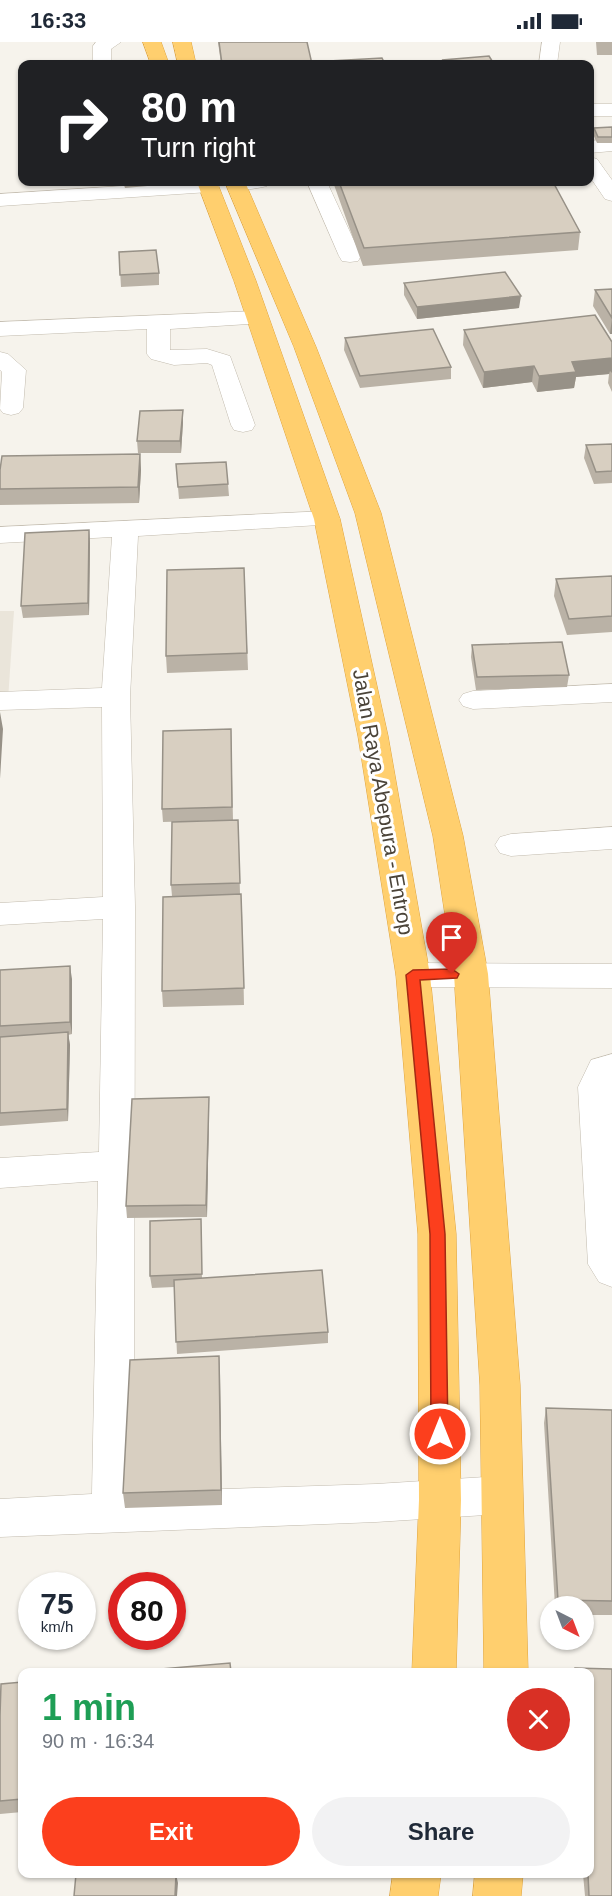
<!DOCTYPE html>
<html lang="en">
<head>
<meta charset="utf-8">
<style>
  body { margin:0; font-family:Arial,sans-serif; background:#f2f2f3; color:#1f2937; height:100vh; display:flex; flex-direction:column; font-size:22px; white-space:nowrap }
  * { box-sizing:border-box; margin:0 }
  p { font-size:20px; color:#747a83 }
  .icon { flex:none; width:33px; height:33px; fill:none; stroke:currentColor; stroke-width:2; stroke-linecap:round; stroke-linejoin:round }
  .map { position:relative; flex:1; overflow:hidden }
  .panel { position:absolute; left:18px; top:1626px; width:576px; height:210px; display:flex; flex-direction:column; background:#fff; border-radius:12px; box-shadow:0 2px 4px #0004 }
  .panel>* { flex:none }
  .hud { position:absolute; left:18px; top:18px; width:576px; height:126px; border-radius:12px; box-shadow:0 2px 4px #0004; background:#202124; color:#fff; overflow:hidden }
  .needle { width:39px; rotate:138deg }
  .controls { position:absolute; left:540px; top:1554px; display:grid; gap:12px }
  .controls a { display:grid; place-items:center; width:54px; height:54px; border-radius:50%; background:#fff; box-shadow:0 2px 4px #0004; font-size:30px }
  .speed { position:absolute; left:18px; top:1530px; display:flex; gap:12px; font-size:30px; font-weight:700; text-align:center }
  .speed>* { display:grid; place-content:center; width:78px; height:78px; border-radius:50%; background:#fff; box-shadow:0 2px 4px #0004; line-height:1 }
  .speed small { font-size:15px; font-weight:400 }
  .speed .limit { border:9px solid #d22; background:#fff; color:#111 }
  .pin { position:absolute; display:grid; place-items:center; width:51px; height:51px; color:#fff; margin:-62px -26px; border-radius:50% 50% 50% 0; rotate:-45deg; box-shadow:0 0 6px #0007 }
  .pin .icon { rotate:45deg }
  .me { position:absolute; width:66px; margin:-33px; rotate:0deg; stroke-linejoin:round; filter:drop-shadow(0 0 4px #0008) }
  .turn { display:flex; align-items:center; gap:21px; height:126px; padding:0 24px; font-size:27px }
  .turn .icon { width:78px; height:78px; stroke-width:2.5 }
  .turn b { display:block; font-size:42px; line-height:51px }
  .round { display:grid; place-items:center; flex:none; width:63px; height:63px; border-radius:32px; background:#f2f2f3 }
  .headline { display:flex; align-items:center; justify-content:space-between; height:102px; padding:0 24px }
  h1 { font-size:36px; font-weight:800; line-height:45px; color:#1e9e55 }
  .action { display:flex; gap:12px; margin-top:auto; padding:12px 24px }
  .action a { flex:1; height:69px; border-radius:36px; background:#fc3f1d; color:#fff; font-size:24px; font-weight:800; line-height:69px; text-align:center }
  .action a+a { background:#f2f2f3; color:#1f2937 }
  .status { display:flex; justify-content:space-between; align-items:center; height:42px; padding:0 30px; background:#fff; direction:ltr }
  .status svg { height:16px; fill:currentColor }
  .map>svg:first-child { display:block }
  .residential { fill:#eae5da }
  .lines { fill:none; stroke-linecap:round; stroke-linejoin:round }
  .minor-casing { stroke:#c2bbae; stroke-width:1 }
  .highway-casing { stroke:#e0a43c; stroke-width:1 }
  .minor { fill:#fff; fill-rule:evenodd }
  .highway { fill:#ffcf6e; fill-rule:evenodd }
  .wall { fill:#bab2a6 }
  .shaded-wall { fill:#979187 }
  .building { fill:#d8cfc1; stroke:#979187; stroke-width:1.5 }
  .route { fill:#fc3f1d; stroke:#a42913; stroke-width:1.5 }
  .labels { text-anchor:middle; stroke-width:6; stroke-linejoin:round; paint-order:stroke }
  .street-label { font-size:21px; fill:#4b4439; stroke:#fff }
</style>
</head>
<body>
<div class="status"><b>16:33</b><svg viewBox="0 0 49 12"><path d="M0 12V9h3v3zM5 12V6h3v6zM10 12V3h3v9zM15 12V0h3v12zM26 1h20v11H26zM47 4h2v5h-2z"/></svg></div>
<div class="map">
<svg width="612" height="1854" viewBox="0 0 612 1854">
  <rect width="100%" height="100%" fill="#f6f3ec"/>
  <path class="residential" d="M0,569H14L8,658L0,659Z"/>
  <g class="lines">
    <g class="minor-casing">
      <path id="minor" d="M96,0H121L111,7V22H93V4Z
        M542,0H560L557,22H539Z
        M590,62H612V74H590Z
        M612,97V109L590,111V99Z
        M590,115L597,117L612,138V159L605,157L590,135Z
        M185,140H216L219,144L216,148L209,150L0,164V152Z
        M228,140H270L267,144C255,147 241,149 229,146L226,142Z
        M307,140H327L361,214L358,219L350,220L342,219L339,214Z
        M257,269L265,271L268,276L265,281L170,287V308L207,307L230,314L255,383L252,388L243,390L234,388L231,383L212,323L207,321L174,323L151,317L147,312V287L0,294V280Z
        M0,310L8,312L26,328L23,366L19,371L11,373L3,371L0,367L2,330L0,328Z
        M327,469L336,472L340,477L336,482L138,494L130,655L135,865L134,1450L376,1442L501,1434L516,1440L522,1453L516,1466L501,1472L376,1480L0,1495V1457L92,1452L98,1139L0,1146V1116L99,1110L103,877L0,883V861L103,855L102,665L0,668V650L102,646L112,495L0,501V485Z
        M612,642V660L473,667L463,664L459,658L463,652L473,649Z
        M612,785V807L511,814L500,811L495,803L500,795L511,792Z
        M413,921L612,922V946L413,945L401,942L396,933L401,924Z
        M612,1012V1245L599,1240L588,1222L578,1045L591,1018Z"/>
    </g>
    <g class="highway-casing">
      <path id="highway" d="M143,0H161L169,22H151Z
        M173,0H191L196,22H178Z
        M197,140H217L256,239L340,477L388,694L430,933L456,1192L461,1458L456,1630H412L419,1458L418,1192L396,933L358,694L314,477L234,239Z
        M225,140H245L316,305L381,471L463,794L488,932L520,1343L528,1630H484L480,1343L454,932L433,794L355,471L294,305Z
        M393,1832H441L438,1854H390Z
        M475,1832H523L521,1854H473Z"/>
    </g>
    <use href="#minor" class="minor"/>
    <use href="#highway" class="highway"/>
  </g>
  <path class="wall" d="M218,0H307L312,22H221Z
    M596,0H612V13H597Z
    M612,85V101H597L593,92L594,86Z
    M123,140H181V141L125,146Z
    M333,140H553L580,190L578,208L363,224Z
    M119,210L159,231V243L121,245Z
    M404,241L519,266L417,277L404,253Z
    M612,247V292H610L593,264L595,248Z
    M464,288L612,300V350L608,341L609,332L576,335L574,346L537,350L532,340L483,346L463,303Z
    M345,296L451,325V337L360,346L344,308Z
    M183,368V380L181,411H138L137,399Z
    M612,402V441L594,442L584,416L586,403Z
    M140,412L141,428L139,461L0,463V428Z
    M176,422L228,442L229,454L179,457Z
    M89,488L90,501L89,573L23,576L21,564Z
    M244,526L248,628L167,631L166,614Z
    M612,534V590L567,593L554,554L556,537Z
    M472,603L569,633L567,645L476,648L471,615Z
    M231,687L233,778L163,780L162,767Z
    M238,778L240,852L242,869L244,963L163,965L162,949L172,854L171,843Z
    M0,928L72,937V992L68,993L70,1003L68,1079L0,1084Z
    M209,1068L207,1175L127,1176L126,1164Z
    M201,1177L202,1237L328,1290V1301L177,1312L174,1245L152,1246L150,1234Z
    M219,1314L222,1463L125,1466L123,1451Z
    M546,1366L612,1368V1573H584V1564H555L544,1381Z
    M575,1626L612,1627V1854H585L583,1832H590V1630H574Z
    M22,1640V1770L0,1772V1674Z"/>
  <path class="shaded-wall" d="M521,254L519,266L417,277V265Z
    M612,276V292H610Z
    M612,316V331L610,329L609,332L576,335L574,346L537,350L539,334L572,320Z
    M534,324L532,340L483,346L484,330Z
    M183,368V380L181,411L180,399Z
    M140,412L141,428L139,461L138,445Z
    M89,488L90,501L89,573L88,561Z
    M0,670L3,687L0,737Z
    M70,924L72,937V992L70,980Z
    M68,990L70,1003L68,1079L67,1067Z
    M209,1055V1068L207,1175L206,1163Z
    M219,1314L220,1329L222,1463L221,1448Z
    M176,1832L178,1841L177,1854H175Z"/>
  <path class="building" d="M219,0H307L312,22H222Z
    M489,14L494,22H446L443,18Z
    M382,16L385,22H332L330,19Z
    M612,85V95H598L594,86Z
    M339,140H553L580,190L364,206Z
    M156,208L159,231L120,233L119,210Z
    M505,230L521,254L417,265L404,241Z
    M612,247V276L595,248Z
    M595,273L612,300V316L572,320L576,330L539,334L534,324L484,330L464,288Z
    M433,287L451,325L360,334L345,296Z
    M183,368L180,399H137L140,369Z
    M612,402V429L596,430L586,403Z
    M140,412L138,445L0,447V428L2,414Z
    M226,420L228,442L178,445L176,422Z
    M89,488L88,561L21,564L25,491Z
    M244,526L247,611L166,614L167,528Z
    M612,534V574L569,577L556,537Z
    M562,600L569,633L477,635L472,603Z
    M231,687L232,765L162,767L163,689Z
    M238,778L240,841L171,843L172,780Z
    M241,852L244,946L162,949L163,855Z
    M70,924V980L0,984V928Z
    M68,990L67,1067L0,1071V995Z
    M209,1055L206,1163L126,1164L132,1057Z
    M201,1177L202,1232L150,1234V1179Z
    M322,1228L328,1290L176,1300L174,1238Z
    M219,1314L221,1448L123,1451L130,1318Z
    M546,1366L612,1368V1559L558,1558Z
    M230,1621L231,1630H126Z
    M575,1626L612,1627V1854H589L588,1832H590V1630H575Z
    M22,1640V1757L0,1759V1674L1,1642Z
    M76,1832H176L175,1854H74Z"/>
  <path class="route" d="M452,927L459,932L457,936L420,938L445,1192L448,1392L445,1397L440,1399L434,1397L431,1392L430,1192L406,933L413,928Z"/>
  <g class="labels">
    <g class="street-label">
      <text transform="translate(383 760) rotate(80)" y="7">Jalan Raya Abepura - Entrop</text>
    </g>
  </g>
</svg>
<div class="controls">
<a><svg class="needle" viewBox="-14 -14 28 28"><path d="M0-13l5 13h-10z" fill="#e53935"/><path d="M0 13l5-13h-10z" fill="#747a83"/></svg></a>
</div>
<div class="speed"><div>75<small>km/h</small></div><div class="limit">80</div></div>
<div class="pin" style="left:452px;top:932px;background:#d93025"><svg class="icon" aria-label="arrive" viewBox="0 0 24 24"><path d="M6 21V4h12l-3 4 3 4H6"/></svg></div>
<svg class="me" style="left:440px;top:1392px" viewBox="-20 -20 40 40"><circle r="17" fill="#fc3f1d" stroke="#fff" stroke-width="3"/><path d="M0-11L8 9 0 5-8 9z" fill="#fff"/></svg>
<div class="hud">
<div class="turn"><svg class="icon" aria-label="right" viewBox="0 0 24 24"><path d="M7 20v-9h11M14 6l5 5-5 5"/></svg><div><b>80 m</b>Turn right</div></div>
</div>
<section class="panel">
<div class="headline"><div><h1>1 min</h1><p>90 m · 16:34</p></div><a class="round" style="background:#d93025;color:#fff"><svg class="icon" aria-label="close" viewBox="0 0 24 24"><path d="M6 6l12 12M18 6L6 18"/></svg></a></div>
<div class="action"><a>Exit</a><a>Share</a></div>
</section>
</div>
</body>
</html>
